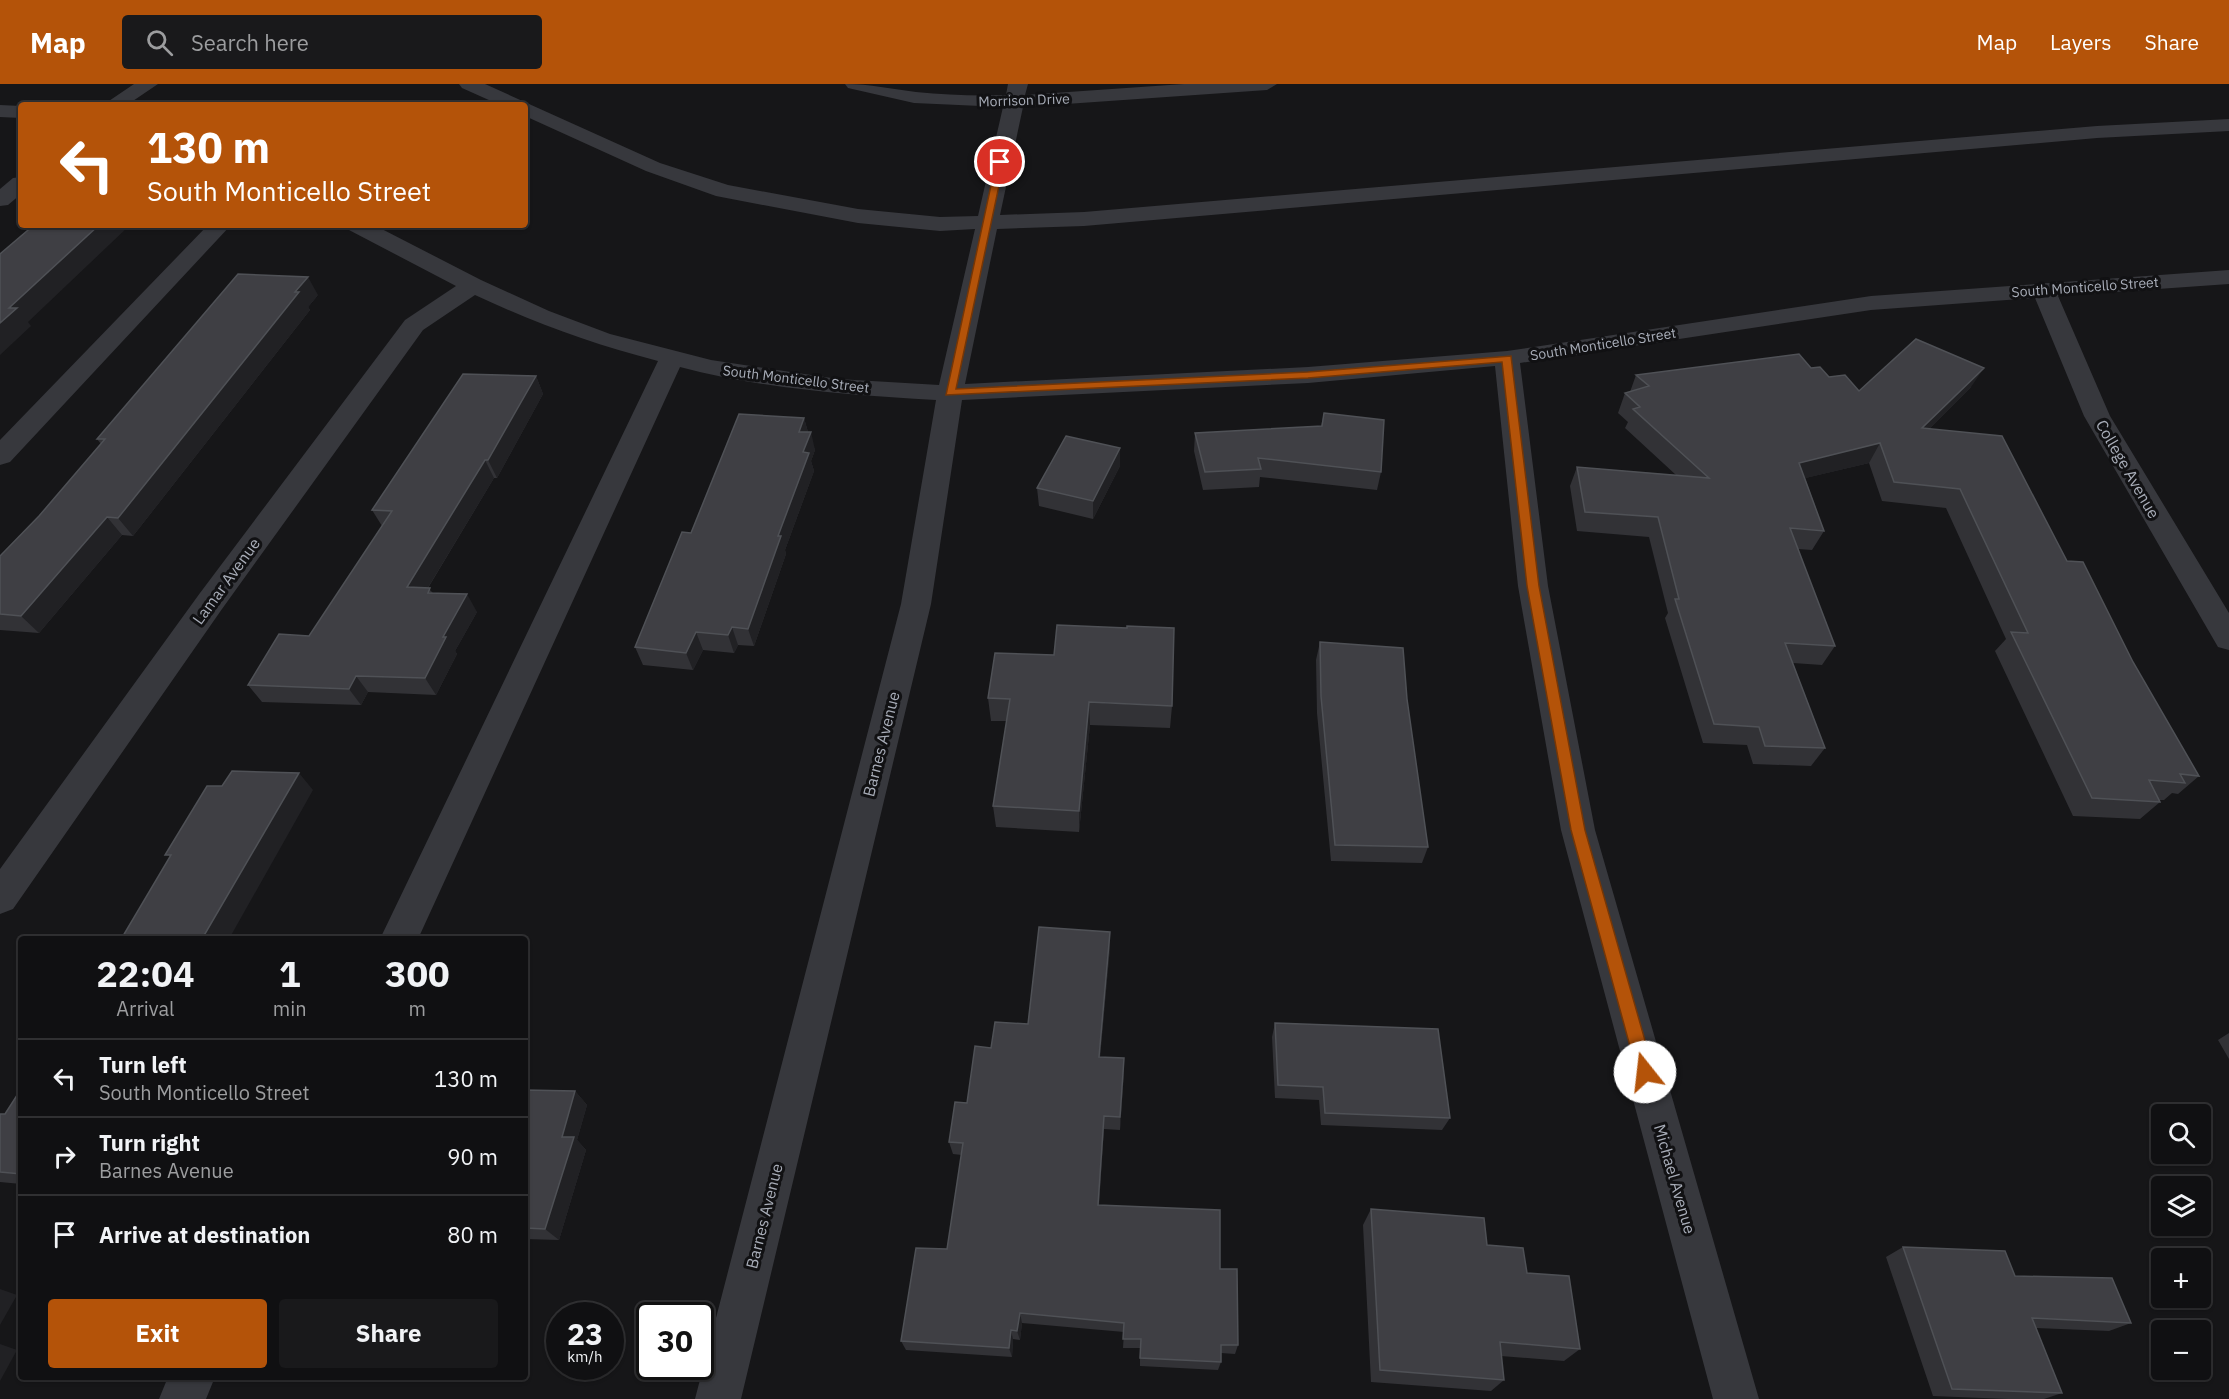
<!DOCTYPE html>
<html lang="en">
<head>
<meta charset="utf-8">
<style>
  body { margin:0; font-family:"IBM Plex Sans",sans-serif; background:#19191b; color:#f1f3f6; height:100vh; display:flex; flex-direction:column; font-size:22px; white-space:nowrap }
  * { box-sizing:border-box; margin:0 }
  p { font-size:20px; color:#9c9d9f }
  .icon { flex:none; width:33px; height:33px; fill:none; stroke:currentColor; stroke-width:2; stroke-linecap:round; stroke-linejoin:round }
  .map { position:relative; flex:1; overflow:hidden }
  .drawer { position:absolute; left:18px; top:852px; width:510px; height:444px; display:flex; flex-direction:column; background:#101012; border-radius:6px; box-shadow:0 2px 4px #0004,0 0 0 2px #303032 }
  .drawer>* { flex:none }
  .guide { position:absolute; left:18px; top:18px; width:510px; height:126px; border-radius:6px; box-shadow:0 2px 4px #0004,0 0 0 2px #303032; background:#b45309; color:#fff; overflow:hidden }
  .buttons { position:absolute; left:2151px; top:1020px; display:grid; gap:12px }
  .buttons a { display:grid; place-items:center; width:60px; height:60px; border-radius:6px; background:#101012; box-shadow:0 2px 4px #0004,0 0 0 2px #303032; font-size:30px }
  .speed { position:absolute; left:546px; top:1218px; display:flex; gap:12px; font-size:30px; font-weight:700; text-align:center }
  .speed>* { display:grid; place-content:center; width:78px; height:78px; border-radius:50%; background:#101012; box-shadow:0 2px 4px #0004,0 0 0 2px #303032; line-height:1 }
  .speed small { font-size:15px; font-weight:400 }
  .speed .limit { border:3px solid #111; border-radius:9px; background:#fff; color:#111 }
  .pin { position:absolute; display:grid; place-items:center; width:51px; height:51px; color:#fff; margin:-26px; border:3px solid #fff; border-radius:50%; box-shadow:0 2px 6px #0007 }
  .me { position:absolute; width:66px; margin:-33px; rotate:344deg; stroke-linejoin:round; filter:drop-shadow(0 0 4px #0008) }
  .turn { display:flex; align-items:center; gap:21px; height:126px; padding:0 30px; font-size:27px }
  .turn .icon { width:78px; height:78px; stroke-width:2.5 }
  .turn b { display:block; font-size:42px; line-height:51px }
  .eta { display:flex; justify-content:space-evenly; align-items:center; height:102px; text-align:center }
  .eta b { font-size:36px; font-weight:700; line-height:42px }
  .button { display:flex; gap:12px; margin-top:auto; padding:12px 30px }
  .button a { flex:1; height:69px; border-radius:6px; background:#b45309; color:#fff; font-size:24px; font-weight:700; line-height:69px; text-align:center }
  .button a+a { background:#19191b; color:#f1f3f6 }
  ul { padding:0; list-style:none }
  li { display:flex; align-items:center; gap:18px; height:78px; padding:0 30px; border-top:2px solid #303032 }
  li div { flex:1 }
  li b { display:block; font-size:22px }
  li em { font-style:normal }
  header { display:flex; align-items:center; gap:36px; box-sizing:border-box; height:84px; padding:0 30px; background:#b45309; color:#fff }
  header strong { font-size:28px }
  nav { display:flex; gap:33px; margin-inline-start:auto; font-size:21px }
  .search { width:420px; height:54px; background:#19191b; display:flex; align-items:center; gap:15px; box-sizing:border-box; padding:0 21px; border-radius:6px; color:#9c9d9f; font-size:22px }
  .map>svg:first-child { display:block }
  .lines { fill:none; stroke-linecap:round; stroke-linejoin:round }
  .minor { fill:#37383d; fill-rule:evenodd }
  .wall { fill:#323236 }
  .shaded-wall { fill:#212124 }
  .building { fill:#3f3f44; stroke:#4f5156; stroke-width:1.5 }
  .route { fill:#b45309; stroke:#753606; stroke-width:1.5 }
  .labels { text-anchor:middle; stroke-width:6; stroke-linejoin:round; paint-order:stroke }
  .far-street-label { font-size:14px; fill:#a8adb8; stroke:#111113 }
  .street-label { font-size:16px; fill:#a8adb8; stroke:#111113 }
</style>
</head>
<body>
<header>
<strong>Map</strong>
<div class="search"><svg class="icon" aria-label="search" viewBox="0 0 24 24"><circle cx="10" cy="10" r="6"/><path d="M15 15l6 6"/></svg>Search here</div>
<nav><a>Map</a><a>Layers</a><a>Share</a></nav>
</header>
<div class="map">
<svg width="2229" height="1315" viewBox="0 0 2229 1315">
  <rect width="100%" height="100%" fill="#161618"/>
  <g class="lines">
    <path class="minor" d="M134,0H158L127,21H103Z
      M459,0H485L660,79L728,101L858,125L940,133L978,132L1003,23L914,19L848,4L845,0C870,0 892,5 916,8C946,11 976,12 1006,11L1008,0H1028L1025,11L1184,0H1277L1267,6L1023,23L1000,131L1084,128L2097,42L2229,35V47L2097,54L1084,142L997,145L965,300L1308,283L1507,267L1871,212L2229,186V200L2058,212L2110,332L2229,529V566L2218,563L2084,332L2035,214L1871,226L1520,279L1548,502L1595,746L1759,1315H1713L1561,746L1518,502L1495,282L1308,299L962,316L931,520L741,1315H695L901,520L936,316C850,311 764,305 680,283L418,855H380L658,277C592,260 537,240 475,211L423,246L222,525L13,825L0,830V785L200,509L405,236L456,202L349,146L346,141H374L481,196L549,227L610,250L711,276L838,295L939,301L975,145L940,147L858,139L716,112L646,87L525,32V21H500L462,4Z
      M0,21L21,22V34L0,33Z
      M21,93V110L8,121L0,122V105L13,94Z
      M208,141H231L10,378L0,381V356Z
      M168,1293H215L206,1315H159Z"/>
  </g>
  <path class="wall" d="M318,211L308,223L310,226L133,452L122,451L39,549L0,546V472L39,432L101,360L97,355Z
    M1811,284L1859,307L1971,303L1929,345L2067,477L2133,578L2199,692L2178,710L2172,709L2164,716H2160V718L2140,735L2073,732L1995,567L2006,555L1946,424L1882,417L1869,379L1805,394L1824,447L1812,466L1798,465L1835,562L1822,581L1793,579L1825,664L1811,682L1753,680L1747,661L1703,659L1665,534L1668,529L1649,453L1577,447L1570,402L1577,383L1676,391L1625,344L1628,338L1618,329L1625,309L1630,308L1636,291Z
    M536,292L543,310L497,394H494L428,504L433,509L477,528L455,567L457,570L436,611L368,608L361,621L262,618L248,601L309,552L382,442L372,426Z
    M1324,329L1381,388L1377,406L1260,393L1259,403L1203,406L1194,367L1195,349L1321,342Z
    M804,334L808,348L815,366L811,377L814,387L785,466L786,470L754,562L738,561L734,569L703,566L693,586L643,581L635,563L691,449Z
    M1120,382L1093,435L1039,422L1037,404Z
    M1320,558L1407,615L1428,763L1422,779L1331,777L1317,629L1316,576Z
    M988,614L1172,622L1170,644L1090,641L1079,748L996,743L993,722L1007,637H991Z
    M1110,848V863L1100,973L1124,974V988L1120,1046L1104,1045L1099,1121L1220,1185L1238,1261L1235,1270L1221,1269V1278L1218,1286L1140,1282V1264H1123L1124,1248L1022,1239L1020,1256L1013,1255L1012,1273L906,1266L901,1257L947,1165L962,1071L953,1070L949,1058L991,964L1028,940Z
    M1275,939L1450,1034L1442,1046L1321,1041L1319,1016L1275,1014L1272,953Z
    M2229,949V975L2218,956Z
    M21,1005V1100L0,1098V1030H5Z
    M525,1006L575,1007L587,1021L577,1056L586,1066L559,1156L525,1155Z
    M1371,1125L1487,1161L1580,1265L1564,1277L1501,1272L1504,1296L1491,1307L1371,1298L1363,1141Z
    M1903,1163L2131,1239L2109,1247L2036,1244L2062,1309L2044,1315H2008L1933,1312L1886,1173Z"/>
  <path class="shaded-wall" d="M99,141H130L28,238L31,242L0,271V239L9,224Z
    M308,193L318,211L308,223L310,226L133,452L118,434Z
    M1984,284L1971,303L1910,364L1922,344Z
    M536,292L543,310L497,394L488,376Z
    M804,334L809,352L799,348Z
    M811,348L815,366L811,377L814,387L785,466L786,470L754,562L748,545L778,452L803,368Z
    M1880,359L1869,379L1789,398L1799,379Z
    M1120,364V382L1093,435V417Z
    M485,376L494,394L418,520L407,503Z
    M107,433L122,451L39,549L21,532Z
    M467,510L477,528L455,567L457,570L436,611L425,594L443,553Z
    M732,543L738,561L734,569L728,551Z
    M696,548L703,566L693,586L686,569Z
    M356,592L368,608L361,621L349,605Z
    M1089,618L1090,641L1079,748V727Z
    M299,689L313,706L229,855H202Z
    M1110,848V863L1099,986V973Z
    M1124,974V988L1120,1046V1033Z
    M575,1007L587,1021L577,1056L586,1066L559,1156L545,1145L562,1053Z
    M1104,1032V1045L1098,1132V1121Z
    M0,1205L17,1211L0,1241Z
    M1020,1229L1022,1239L1020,1256L1017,1247Z
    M1011,1246L1013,1255L1012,1273L1009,1264Z
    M0,1260L17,1266L0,1297Z"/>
  <path class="building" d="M34,141H99L9,224H17L0,239V170Z
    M238,190L308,193L295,208H299L118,434L107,433L21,532L0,530V472L39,432L105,355H97Z
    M1916,255L1984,284L1922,344L2002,352L2067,477L2083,478L2133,578L2199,692L2180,690L2185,699L2149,696L2160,718L2092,714L2011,548L2028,549L1960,405L1894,398L1880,359L1799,379L1824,447L1790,444L1835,562L1785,559L1825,664L1765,662L1759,643L1714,640L1675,515H1679L1658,433L1585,428L1577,383L1709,394L1633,325L1640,323L1625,309L1649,302L1636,291L1799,270L1811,284L1820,283L1829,293L1845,291L1859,307Z
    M463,290L536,292L488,376H485L407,503L430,504L428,509L467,510L443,553H446L425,594L356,592L349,605L248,601L279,550L309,552L392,427L372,426Z
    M1324,329L1384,336L1381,388L1258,374L1261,385L1205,388L1195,349L1322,342Z
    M739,330L804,334L799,348H811L803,368L809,369L778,452H781L748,545L732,543L728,551L696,548L686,569L635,563L682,448L691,449Z
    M1066,352L1120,364L1093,417L1037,404Z
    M1057,541L1127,544V542L1174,544L1172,622L1089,618L1079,727L993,722L1010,615L988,614L995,569L1054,571Z
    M1320,558L1403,564L1407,615L1428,763L1335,761L1321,612Z
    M232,687L299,689L202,855H115L117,852H123L171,771H165L207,702H222Z
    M1039,843L1110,848L1099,973L1124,974L1120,1033L1104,1032L1098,1121L1220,1126V1185H1237L1238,1261H1221V1278L1140,1274L1141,1255H1123L1124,1239L1020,1229L1017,1247L1011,1246L1009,1264L901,1257L916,1164L947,1165L963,1059L949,1058L955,1018L967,1019L975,962L991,964L995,938L1028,940Z
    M1275,939L1438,945L1450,1034L1325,1029L1323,1003L1278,1001Z
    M21,1005V1090L0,1088V1030H5Z
    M525,1006L575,1007L562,1053H574L545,1145L525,1144Z
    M1371,1125L1484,1134L1487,1161L1523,1164L1527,1189L1569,1192L1580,1265L1500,1258L1504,1296L1380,1286Z
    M1903,1163L2005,1167L2015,1192L2112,1194L2131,1239L2032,1234L2062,1309L1952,1305Z"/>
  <path class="route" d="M1000,76L1004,78L956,305L1308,288L1511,272L1539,502L1585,746L1654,988L1651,993L1645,996L1640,993L1637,988L1571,746L1527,502L1502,278L1308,294L946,311L996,78Z"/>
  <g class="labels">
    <g class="far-street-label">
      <text transform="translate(1024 16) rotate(-2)" y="5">Morrison Drive</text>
      <text transform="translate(2085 203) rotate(-4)" y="5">South Monticello Street</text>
      <text transform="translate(1603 260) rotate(-9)" y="5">South Monticello Street</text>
      <text transform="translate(796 295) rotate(7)" y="5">South Monticello Street</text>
    </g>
    <g class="street-label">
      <text transform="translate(2128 385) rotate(60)" y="6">College Avenue</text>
      <text transform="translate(226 497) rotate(-54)" y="6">Lamar Avenue</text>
      <text transform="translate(881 660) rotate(-76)" y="6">Barnes Avenue</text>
      <text transform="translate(1675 1095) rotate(74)" y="6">Michael Avenue</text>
      <text transform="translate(764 1132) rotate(-76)" y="6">Barnes Avenue</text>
    </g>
  </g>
</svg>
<div class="buttons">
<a><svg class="icon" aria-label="search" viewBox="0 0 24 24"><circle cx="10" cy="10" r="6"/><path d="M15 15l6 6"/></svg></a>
<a><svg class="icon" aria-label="layers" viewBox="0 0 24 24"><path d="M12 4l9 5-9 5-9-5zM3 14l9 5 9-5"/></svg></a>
<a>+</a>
<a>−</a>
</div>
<div class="speed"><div>23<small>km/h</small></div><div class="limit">30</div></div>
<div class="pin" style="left:1000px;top:78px;background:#d93025"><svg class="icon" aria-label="arrive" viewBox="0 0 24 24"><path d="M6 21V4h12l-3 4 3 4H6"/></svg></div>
<svg class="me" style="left:1645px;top:988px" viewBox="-20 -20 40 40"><circle r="19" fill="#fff"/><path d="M0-13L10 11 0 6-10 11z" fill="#b45309"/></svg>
<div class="guide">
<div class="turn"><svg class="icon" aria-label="left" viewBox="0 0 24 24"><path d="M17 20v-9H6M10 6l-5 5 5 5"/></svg><div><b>130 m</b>South Monticello Street</div></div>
</div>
<section class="drawer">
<div class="eta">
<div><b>22:04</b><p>Arrival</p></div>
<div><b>1</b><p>min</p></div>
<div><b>300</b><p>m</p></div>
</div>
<ul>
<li><svg class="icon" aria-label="left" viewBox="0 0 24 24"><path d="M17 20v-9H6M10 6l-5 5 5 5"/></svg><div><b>Turn left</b><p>South Monticello Street</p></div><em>130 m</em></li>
<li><svg class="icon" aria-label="right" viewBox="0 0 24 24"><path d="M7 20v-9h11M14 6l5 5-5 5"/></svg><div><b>Turn right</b><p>Barnes Avenue</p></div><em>90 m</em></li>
<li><svg class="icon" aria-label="arrive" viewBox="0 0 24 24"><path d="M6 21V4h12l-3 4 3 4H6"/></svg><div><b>Arrive at destination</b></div><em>80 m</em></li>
</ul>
<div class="button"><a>Exit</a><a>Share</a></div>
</section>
</div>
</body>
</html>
